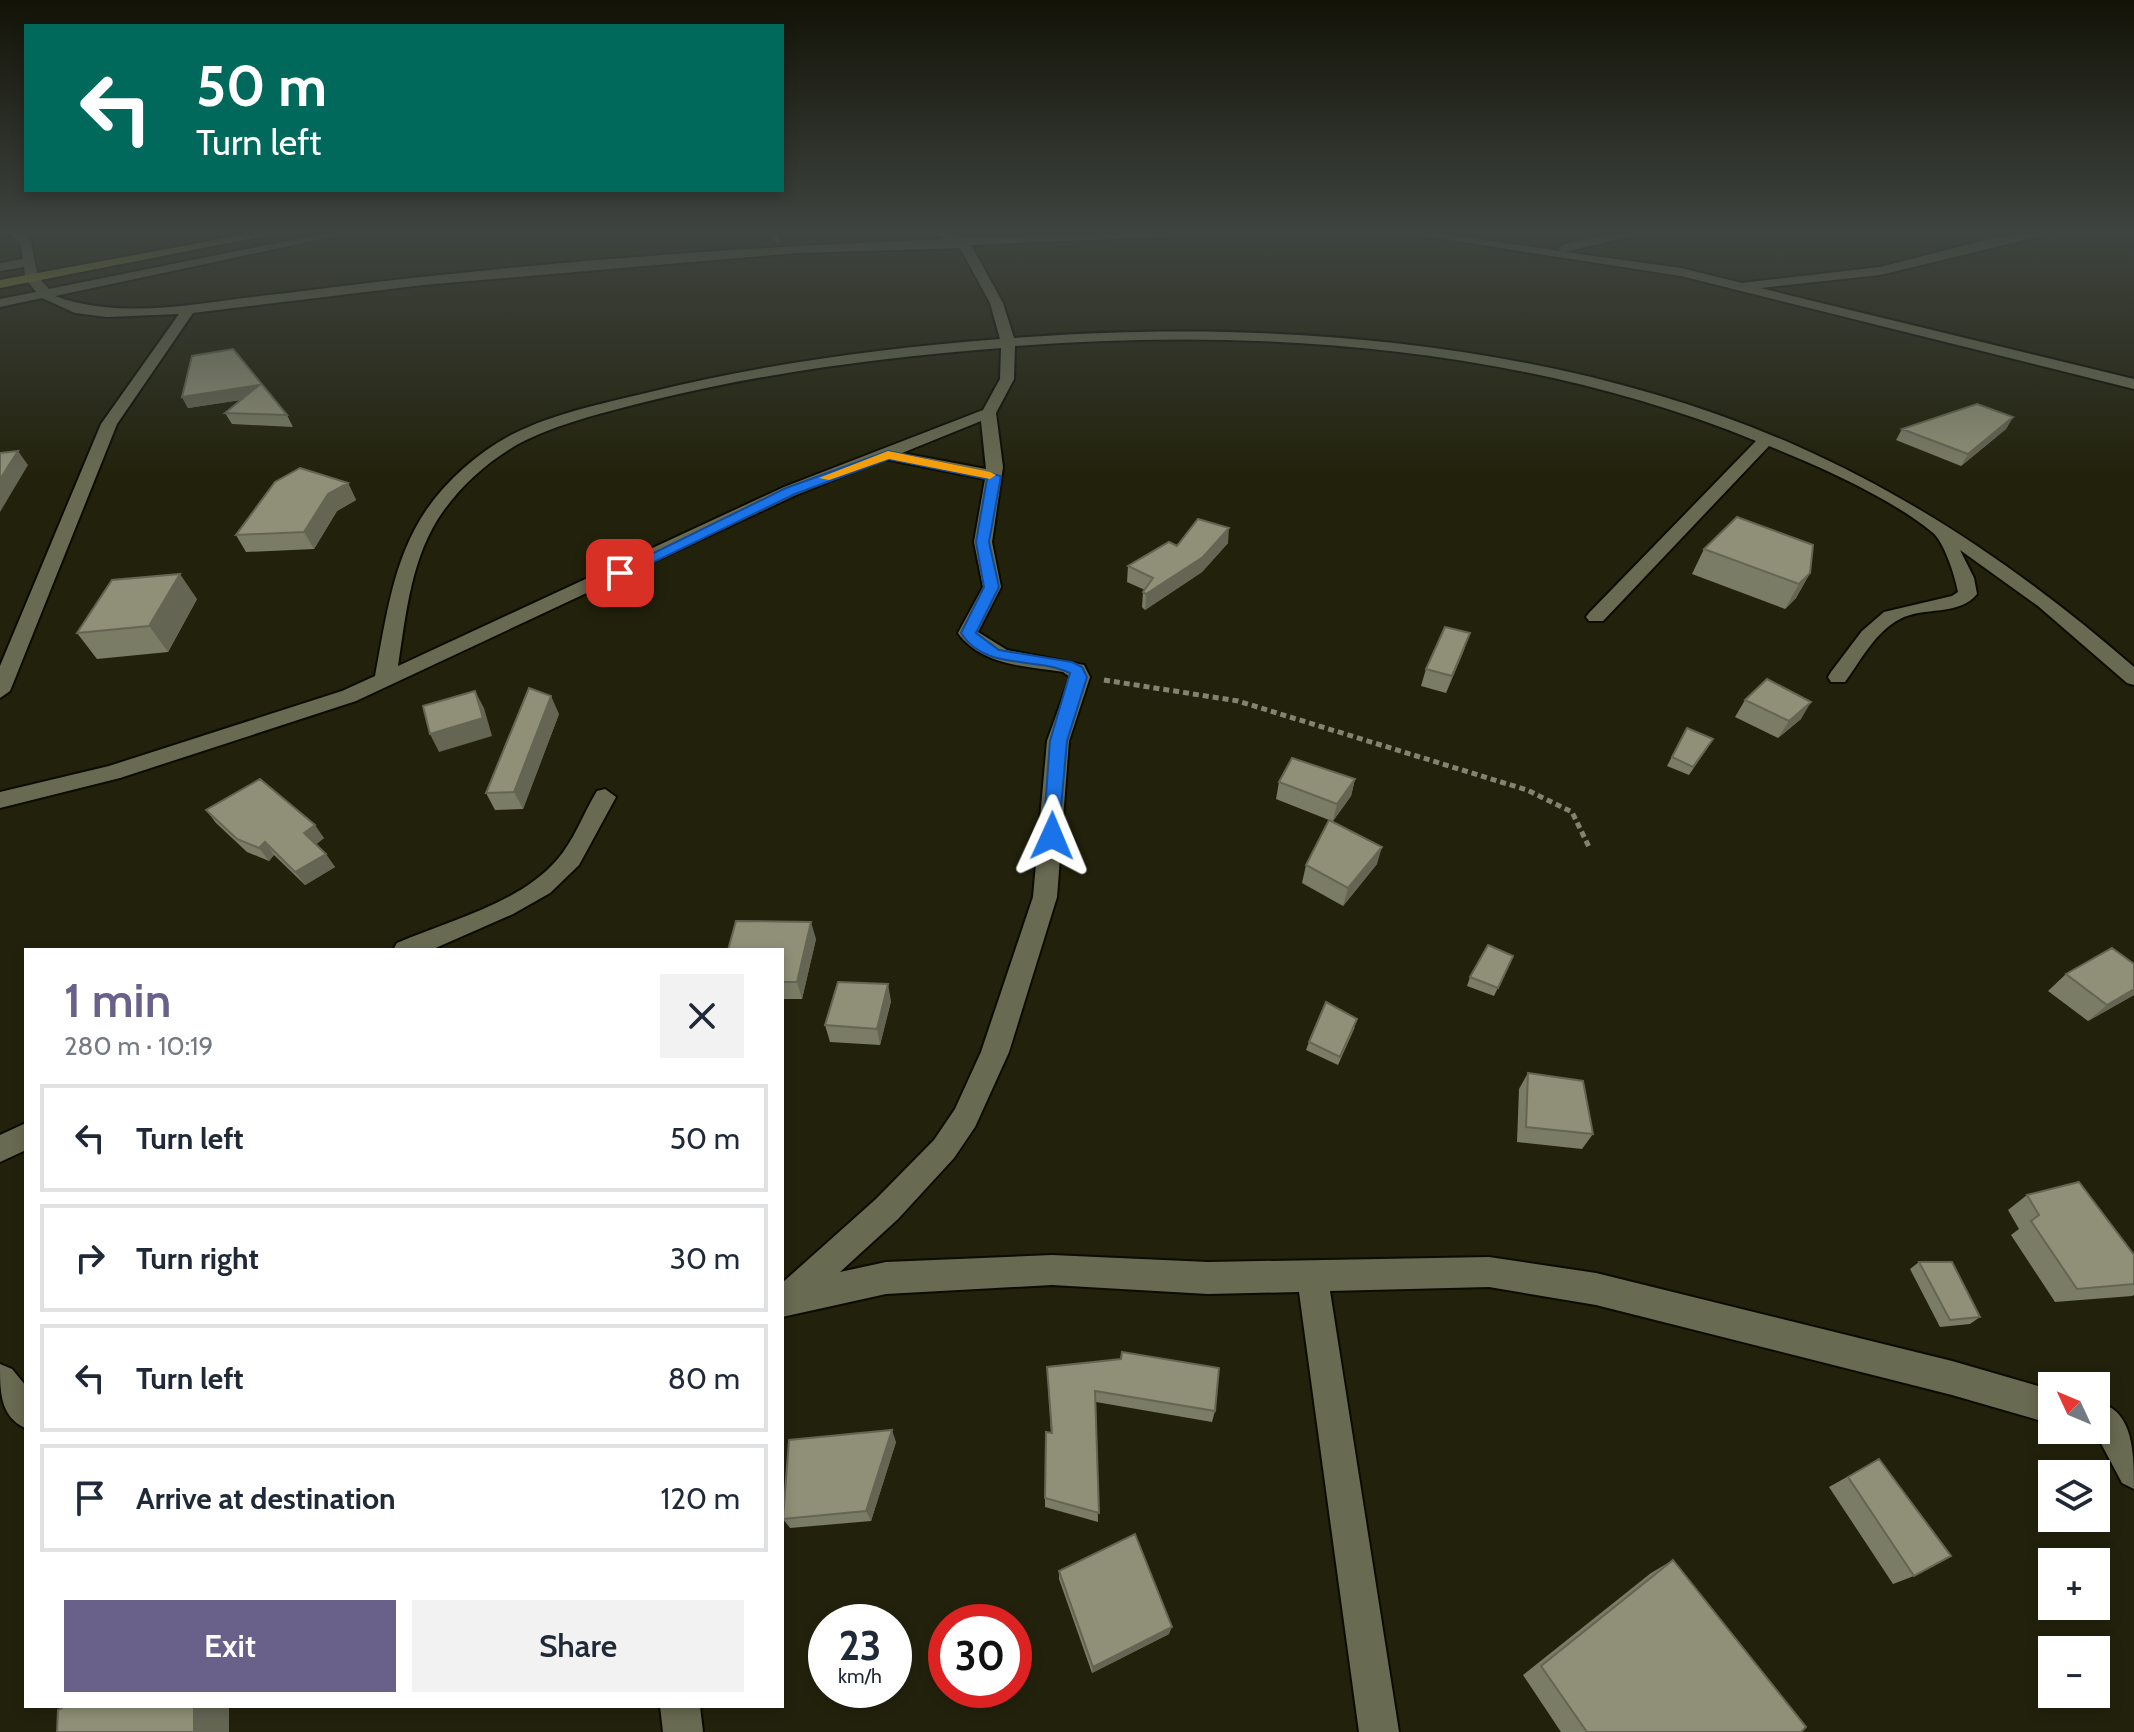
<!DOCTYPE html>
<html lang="en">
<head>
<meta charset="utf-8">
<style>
  body { margin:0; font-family:Cabin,sans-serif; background:#f2f2f3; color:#1f2937; height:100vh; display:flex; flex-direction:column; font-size:30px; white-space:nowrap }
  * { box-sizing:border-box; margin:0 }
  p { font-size:26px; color:#747a83 }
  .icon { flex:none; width:44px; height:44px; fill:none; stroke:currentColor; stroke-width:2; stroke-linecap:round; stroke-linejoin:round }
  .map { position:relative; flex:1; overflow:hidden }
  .side { position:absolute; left:24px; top:948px; width:760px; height:760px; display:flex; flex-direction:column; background:#fff; border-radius:0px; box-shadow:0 4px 12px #0003 }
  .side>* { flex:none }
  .hud { position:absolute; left:24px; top:24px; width:760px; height:168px; border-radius:0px; box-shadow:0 4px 12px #0003; background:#00695c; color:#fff; overflow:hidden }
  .needle { width:52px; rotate:314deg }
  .tools { position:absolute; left:2038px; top:1372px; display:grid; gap:16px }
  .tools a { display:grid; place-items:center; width:72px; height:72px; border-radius:0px; background:#fff; box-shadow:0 4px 12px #0003; font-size:40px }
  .speed { position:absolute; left:808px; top:1604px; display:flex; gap:16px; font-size:40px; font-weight:700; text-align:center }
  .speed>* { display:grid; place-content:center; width:104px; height:104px; border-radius:50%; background:#fff; box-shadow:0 4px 12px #0003; line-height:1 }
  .speed small { font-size:20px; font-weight:400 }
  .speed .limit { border:12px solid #d22; background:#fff; color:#111 }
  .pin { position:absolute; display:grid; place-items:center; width:68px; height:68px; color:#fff; margin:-34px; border-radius:16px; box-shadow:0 4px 12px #0006 }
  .me { position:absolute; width:88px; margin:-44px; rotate:1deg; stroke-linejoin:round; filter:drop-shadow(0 0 6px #0008) }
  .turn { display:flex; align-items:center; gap:28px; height:168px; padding:0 40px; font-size:36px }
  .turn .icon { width:104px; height:104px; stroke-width:2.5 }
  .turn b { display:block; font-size:56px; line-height:68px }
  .round { display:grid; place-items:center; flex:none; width:84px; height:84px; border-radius:0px; background:#f2f2f3 }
  .overview { display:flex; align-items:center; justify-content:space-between; height:136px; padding:0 40px }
  h1 { font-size:48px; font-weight:600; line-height:60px; color:#6a618a }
  .button { display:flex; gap:16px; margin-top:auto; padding:16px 40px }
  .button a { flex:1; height:92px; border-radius:0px; background:#6a618a; color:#fff; font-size:32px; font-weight:600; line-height:92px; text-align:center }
  .button a+a { background:#f2f2f3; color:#1f2937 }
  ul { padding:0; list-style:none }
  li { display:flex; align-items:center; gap:24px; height:108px; margin:0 16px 12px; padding:0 24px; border:4px solid #e0e1e3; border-radius:0px }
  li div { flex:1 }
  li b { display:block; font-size:30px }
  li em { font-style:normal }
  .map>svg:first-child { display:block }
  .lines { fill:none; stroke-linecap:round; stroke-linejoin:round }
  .street-casing { stroke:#0b0b00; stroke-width:4 }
  .primary-casing { stroke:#0b0b00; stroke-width:4 }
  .path { stroke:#838371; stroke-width:5; stroke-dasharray:6 4; stroke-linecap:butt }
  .street { fill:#686a51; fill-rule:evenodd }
  .primary { fill:#919237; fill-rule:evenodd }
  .wall { fill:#7b7c66 }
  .shaded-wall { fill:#646553 }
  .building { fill:#8f9077; stroke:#646553; stroke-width:2 }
  .route { fill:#1a73e8; stroke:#114b97; stroke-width:2 }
  .slow { fill:#f59e0b }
</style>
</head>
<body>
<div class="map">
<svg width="2134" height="1732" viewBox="0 0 2134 1732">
  <rect width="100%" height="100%" fill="#22220c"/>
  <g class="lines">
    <g class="street-casing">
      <path id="street" d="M6,232H20L30,238L38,277L49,289L331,232H355L55,296C117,319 188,305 252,297C308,291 364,283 421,277C595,258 770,246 946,239L933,232H950L963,238L1190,232L1184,236L971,245L1003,303L1014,338C1271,318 1559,341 1797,446C1921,501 2032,578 2134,667V685L2127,683L2038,606L1960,550L1974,578L1977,594C1958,617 1924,606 1900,619C1875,632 1861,660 1845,682H1831L1828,677L1831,672L1862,631L1884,612L1952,596L1958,592C1955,576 1944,541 1932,532C1889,497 1821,467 1769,446L1603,621H1589L1586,617L1589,613L1756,441C1526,347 1262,327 1015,346L1014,379L996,413L1003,467L992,542L1001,587L978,632L1007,650L1084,665L1090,677L1069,741L1057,897L1009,1052L975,1127L954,1158L898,1219L840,1272L886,1262L1052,1255L1208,1262L1489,1257L1596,1273L1952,1361L2052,1390V1424L1952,1395L1596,1305L1489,1287L1330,1291L1399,1732H1359L1299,1292L1208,1294L1052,1285L886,1294L782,1317V1283L876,1199L934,1140L955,1109L981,1052L1033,897L1047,741L1070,677L1063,672C1026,666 982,666 958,633L983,587L974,542L985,479L885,459L796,495L356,701L120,778L0,808V792L109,766L342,691L375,676C386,619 393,558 427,509C449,478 479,452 513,434C555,413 601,404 646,393C763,364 881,348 1000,339L990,303L960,248L797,253L423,285L193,313L117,424L10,691L0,698V666L101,424L179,314L107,317L75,313L42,298L0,307V299L36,292L25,278L24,267L0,271V263L23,259L20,243ZM1001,348L1000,379L983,410L784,487L398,666C406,614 411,555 444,510C465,481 494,456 526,440C566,421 610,411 653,400C768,372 884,357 1001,348ZM981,421L986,469L902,453Z
        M1397,232H1429L1561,251L1558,248L1564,244L1624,232H1648L1565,252L1681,268L1742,283L1880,267L1989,239L2030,232H2058L1880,275L1760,288L2134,379V389L1681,276Z
        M605,789L616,797L579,865L550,893L513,914L431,950H393L397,943C448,921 518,904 556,861C574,841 583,814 597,791Z
        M26,1123V1150L0,1162V1135Z
        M0,1364L12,1369L26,1386L25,1428C0,1416 0,1392 0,1364Z
        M2108,1406C2134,1419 2134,1459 2134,1489L2122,1483L2094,1430L2096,1411Z
        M660,1706H700L703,1732H663Z"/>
    </g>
    <g class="primary-casing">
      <path id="primary" d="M258,232H284L0,288V280Z"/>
    </g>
    <path class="path" d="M1104,680L1238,701L1527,790L1572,812L1590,849"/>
    <use href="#street" class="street"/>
    <use href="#primary" class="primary"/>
  </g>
  <path class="wall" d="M767,232H778L779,244Z
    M192,356L287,415L293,427L232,424L225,413L241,400L188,408L182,397Z
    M2013,417L2006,429L1961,466L1896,440L1902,429Z
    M348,483L356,500L337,511L314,549L246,552L236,535Z
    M1228,543L1202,572L1145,610L1142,607L1143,592L1145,590L1127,582L1128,566L1177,546Z
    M1704,549L1810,573L1796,598L1785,609L1692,574Z
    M197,599L168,652L97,659L77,633Z
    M1464,650L1446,693L1421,686L1426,669Z
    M1745,700L1801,719L1778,738L1735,717Z
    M559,714L523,809L495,810L486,793Z
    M1687,728L1708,747L1689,775L1667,766Z
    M1355,779L1351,796L1333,821L1377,864L1343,906L1302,883L1306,865L1329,820L1276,799L1279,782Z
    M206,810L324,838L316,844L335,867L305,885L274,855L269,861L247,852L216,823Z
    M816,939L802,999H782V950Z
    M1513,956L1494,996L1467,986L1470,977Z
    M2066,974L2134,995L2088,1021L2048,991Z
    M891,1001L880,1045L830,1042L825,1025Z
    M1355,1027L1338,1065L1306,1050L1309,1042Z
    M1528,1073L1593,1134L1582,1149L1517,1142L1519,1089Z
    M2027,1195L2134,1255V1295L2132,1296L2055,1302L2011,1235L2019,1229L2008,1210Z
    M1919,1262L1980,1317L1970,1324L1940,1327L1910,1269Z
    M1047,1367L1215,1411L1212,1422L1096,1402L1098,1522L1045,1507V1498L1051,1433Z
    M896,1442L871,1521L790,1528L783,1519Z
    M1879,1459L1914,1576L1893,1584L1829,1487Z
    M1673,1560L1801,1732H1561L1523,1675L1651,1573Z
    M1059,1571L1169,1634L1092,1673L1059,1579Z"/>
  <path class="shaded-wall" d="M259,385L265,396L188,408L182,397Z
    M2013,417L2006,429L1961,466L1968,454Z
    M18,451L28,465L0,512V479Z
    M348,483L356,500L337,511L314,549L304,532L328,494Z
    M1229,528L1228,543L1202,572L1145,610L1146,594Z
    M1810,573L1796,598L1785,609L1799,584Z
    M180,574L197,599L168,652L149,626Z
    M1470,633L1464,650L1446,693L1452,676Z
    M475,691L484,708L492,736L439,752L430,734Z
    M551,696L559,714L523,809L514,792Z
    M1811,702L1801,719L1778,738L1789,721Z
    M1355,779L1351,796L1333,821L1337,804Z
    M315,825L324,838L313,847L304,833Z
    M265,842L274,855L269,861L259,848Z
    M1382,847L1377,864L1343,906L1348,888Z
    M326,854L335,867L305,885L295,872Z
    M811,922L816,939L802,999L797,982Z
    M888,984L891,1001L880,1045L877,1029Z
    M2134,989V995L2088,1021L2107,1005Z
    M892,1430L896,1442L871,1521L866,1511Z
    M1172,1627L1169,1634L1092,1673L1093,1667Z
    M194,1706H229V1732H194Z"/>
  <path class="building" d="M233,349L287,415L225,413L259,385L182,397L192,356Z
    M1977,404L2013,417L1968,454L1902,429Z
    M18,451L0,479V453Z
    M300,468L348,483L328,494L304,532L236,535L275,482Z
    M1737,517L1813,545L1810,573L1799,584L1704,549Z
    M1198,519L1229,528L1203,557L1146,594L1143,592L1153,578L1128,566L1169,542L1177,546Z
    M180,574L149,626L77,633L112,580Z
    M1445,627L1470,633L1452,676L1426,669Z
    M1767,679L1811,702L1789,721L1745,700Z
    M529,688L551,696L514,792L486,793Z
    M475,691L483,718L430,734L423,706Z
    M1687,728L1713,739L1693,767L1672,757Z
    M1292,758L1355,779L1337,804L1279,782Z
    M260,779L315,825L304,833L326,854L295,872L265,842L259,848L237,839L206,810Z
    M1329,820L1382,847L1348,888L1306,865Z
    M736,921L811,922L797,982H782V950H728Z
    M1488,945L1513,956L1498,988L1470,977Z
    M2112,948L2134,964V989L2107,1005L2066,974Z
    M838,982L888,984L877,1029L825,1025Z
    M1326,1002L1357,1019L1340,1057L1309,1042Z
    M1528,1073L1583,1081L1593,1134L1526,1127Z
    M2079,1182L2134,1255V1284L2077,1289L2031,1221L2039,1215L2027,1195Z
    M1919,1262H1952L1980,1317L1950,1320Z
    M1122,1352L1219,1368L1215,1411L1095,1391L1099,1513L1045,1498L1046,1432L1052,1433L1047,1367L1121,1359Z
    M892,1430L866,1511L783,1519L789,1440Z
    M1879,1459L1951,1556L1914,1576L1848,1477Z
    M1135,1534L1172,1627L1093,1667L1059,1571Z
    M1673,1560L1806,1727L1801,1732H1587L1541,1666Z
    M66,1706H194V1732H57L58,1710Z"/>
  <linearGradient id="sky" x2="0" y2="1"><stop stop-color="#131307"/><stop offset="0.49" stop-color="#3e4440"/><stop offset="1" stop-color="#3e4440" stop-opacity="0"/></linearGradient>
  <rect width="2134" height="475" fill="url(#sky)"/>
  <path class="route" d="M888,451L1001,476L989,542L999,587L976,633L999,650L1072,662L1082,667L1087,677L1067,741L1058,841H1046L1043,836L1050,741L1070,673C1034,656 985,671 961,633L984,587L976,542L987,479L889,459L795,494L625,576L613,573L786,488Z"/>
  <path class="slow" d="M888,451L990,472L996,475L990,479L889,459L829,480L819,478Z"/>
</svg>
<div class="tools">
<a><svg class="needle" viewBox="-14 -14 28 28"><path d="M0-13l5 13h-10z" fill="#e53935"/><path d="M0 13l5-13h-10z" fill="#747a83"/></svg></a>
<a><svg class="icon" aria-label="layers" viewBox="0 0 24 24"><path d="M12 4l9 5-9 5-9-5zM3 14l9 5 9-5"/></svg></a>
<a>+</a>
<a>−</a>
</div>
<div class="speed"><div>23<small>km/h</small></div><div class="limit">30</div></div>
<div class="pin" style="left:620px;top:573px;background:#d93025"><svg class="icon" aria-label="arrive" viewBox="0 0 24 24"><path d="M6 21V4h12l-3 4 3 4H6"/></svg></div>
<svg class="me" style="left:1052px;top:836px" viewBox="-20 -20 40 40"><path d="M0-17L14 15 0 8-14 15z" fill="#1a73e8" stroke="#fff" stroke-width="4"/></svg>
<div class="hud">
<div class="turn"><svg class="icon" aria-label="left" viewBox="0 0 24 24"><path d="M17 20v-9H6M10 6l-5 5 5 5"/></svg><div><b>50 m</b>Turn left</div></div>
</div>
<section class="side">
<div class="overview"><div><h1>1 min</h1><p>280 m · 10:19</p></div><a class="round"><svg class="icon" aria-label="close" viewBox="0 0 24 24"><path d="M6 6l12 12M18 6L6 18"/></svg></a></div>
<ul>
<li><svg class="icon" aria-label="left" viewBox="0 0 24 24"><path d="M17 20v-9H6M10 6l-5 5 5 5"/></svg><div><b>Turn left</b></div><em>50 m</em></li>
<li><svg class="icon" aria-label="right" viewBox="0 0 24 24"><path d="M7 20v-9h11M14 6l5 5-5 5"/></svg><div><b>Turn right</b></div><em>30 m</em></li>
<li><svg class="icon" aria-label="left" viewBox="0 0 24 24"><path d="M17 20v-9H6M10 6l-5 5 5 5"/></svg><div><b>Turn left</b></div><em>80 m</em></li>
<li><svg class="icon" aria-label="arrive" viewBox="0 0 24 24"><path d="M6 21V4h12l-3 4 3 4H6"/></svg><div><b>Arrive at destination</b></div><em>120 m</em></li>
</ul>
<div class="button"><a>Exit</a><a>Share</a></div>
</section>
</div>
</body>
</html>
